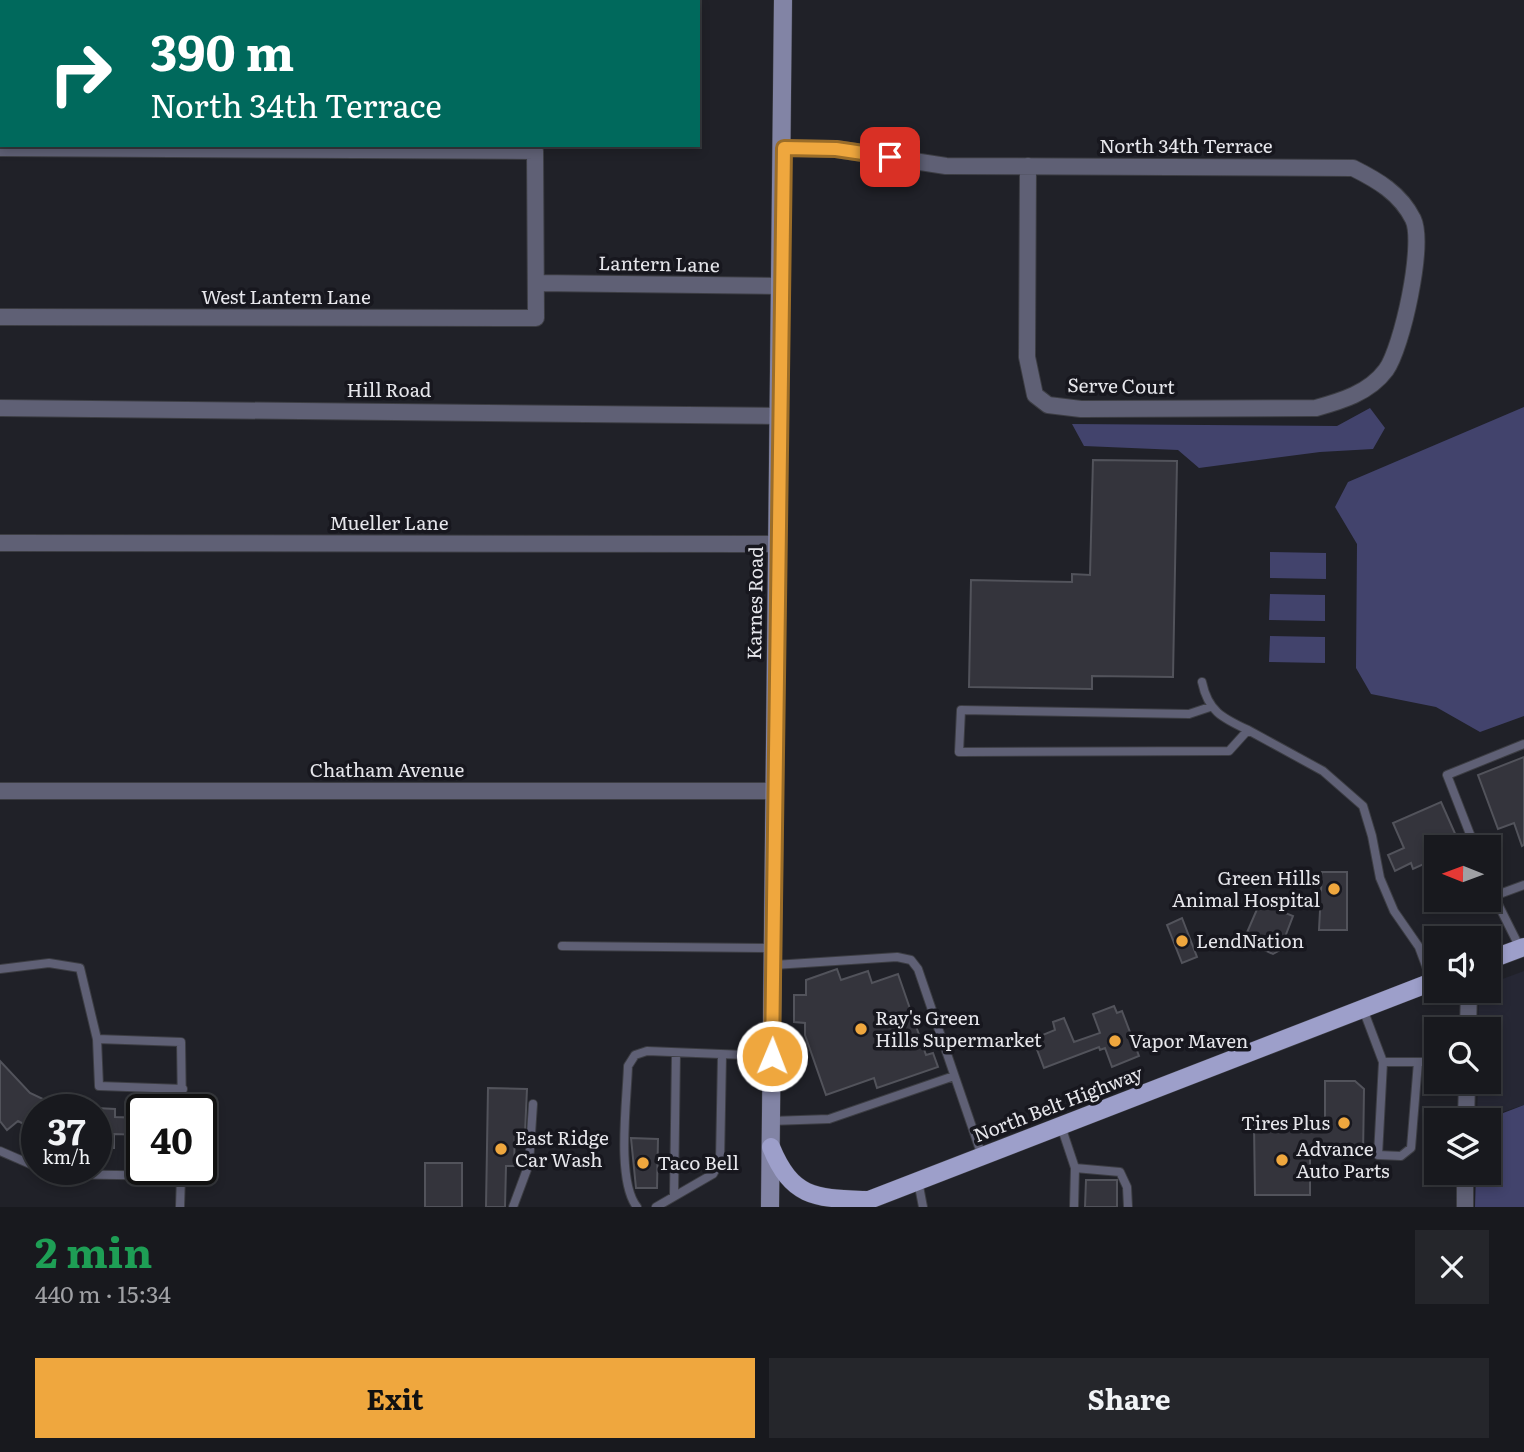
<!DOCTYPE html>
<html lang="en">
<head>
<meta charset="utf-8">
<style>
  body { margin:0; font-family:Literata,serif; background:#25262b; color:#f1f3f6; height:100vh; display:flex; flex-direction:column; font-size:26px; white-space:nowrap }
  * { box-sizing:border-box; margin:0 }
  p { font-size:23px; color:#9fa0a4 }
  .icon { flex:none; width:38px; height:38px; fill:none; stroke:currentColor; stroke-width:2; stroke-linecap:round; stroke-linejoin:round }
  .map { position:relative; height:1207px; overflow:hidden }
  .details { display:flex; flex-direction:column; background:#18191e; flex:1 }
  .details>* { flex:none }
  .hud { position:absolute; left:0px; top:0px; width:700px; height:147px; box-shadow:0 4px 10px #0003,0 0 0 2px #36383c; background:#00695c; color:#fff; overflow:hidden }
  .needle { width:46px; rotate:271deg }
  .controls { position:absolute; left:1424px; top:835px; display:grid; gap:14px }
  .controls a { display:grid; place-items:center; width:77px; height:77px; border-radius:0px; background:#18191e; box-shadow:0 4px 10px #0003,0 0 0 2px #36383c; font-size:35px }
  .speed { position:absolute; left:21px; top:1094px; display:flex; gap:14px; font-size:35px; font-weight:700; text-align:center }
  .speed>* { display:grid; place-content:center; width:91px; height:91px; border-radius:50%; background:#18191e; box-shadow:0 4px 10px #0003,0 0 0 2px #36383c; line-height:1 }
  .speed small { font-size:18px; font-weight:400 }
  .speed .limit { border:4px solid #111; border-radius:10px; background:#fff; color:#111 }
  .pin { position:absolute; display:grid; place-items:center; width:60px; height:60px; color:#fff; margin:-30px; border-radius:14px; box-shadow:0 4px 10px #0006 }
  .me { position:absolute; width:77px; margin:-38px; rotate:1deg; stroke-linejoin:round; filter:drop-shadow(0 0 5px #0008) }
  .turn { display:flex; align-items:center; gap:24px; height:147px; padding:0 35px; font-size:32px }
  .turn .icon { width:91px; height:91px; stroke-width:2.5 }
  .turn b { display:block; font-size:49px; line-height:60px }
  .round { display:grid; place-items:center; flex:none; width:74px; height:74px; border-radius:0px; background:#25262b }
  .headline { display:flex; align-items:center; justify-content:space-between; height:119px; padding:0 35px }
  h1 { font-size:42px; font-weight:700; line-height:52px; color:#1e9e55 }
  .button { display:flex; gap:14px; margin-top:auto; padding:14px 35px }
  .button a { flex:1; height:80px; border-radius:0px; background:#efa73e; color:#111; font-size:28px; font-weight:700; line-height:80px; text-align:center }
  .button a+a { background:#25262b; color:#f1f3f6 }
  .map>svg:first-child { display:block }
  .built { fill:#262734 }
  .green { fill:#42436c }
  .building { fill:#34343c; stroke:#52535b; stroke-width:2 }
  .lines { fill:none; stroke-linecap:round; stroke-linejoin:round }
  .lane-casing { stroke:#3c3d43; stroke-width:10 }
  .street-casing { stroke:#3c3d43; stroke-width:18 }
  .secondary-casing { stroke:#3c3d43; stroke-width:19 }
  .primary-casing { stroke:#3c3d43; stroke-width:19 }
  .lane { stroke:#5f6075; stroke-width:8 }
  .street { stroke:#5f6075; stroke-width:16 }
  .secondary { stroke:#8284a5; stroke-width:18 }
  .primary { stroke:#9d9fca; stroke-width:18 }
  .route-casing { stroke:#9b6d28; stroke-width:18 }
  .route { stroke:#efa73e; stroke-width:12 }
  .poi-dot { fill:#efa73e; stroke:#17171e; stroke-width:2.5 }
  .labels { text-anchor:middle; stroke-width:7; stroke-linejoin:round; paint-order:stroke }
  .street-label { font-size:19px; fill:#e6e6eb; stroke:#17171e }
  .poi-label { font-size:19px; fill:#e6e6eb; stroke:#17171e; text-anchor:start }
</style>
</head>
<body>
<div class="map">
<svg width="1524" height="1207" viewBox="0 0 1524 1207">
  <rect width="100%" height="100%" fill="#202128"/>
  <path class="built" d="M1524,971V1105L1477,1120L1478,1082H1489V1029H1478L1479,996L1482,991L1489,990V984Z"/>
  <path class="green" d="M1524,407V716L1480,732L1436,707L1371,694L1356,668L1357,544L1335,507L1348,482Z
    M1370,408L1385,428L1373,449L1320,452L1199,468L1178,450L1084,446L1072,424L1337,426Z
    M1270,552L1326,553V579L1270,578Z
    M1270,594L1325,595V621L1269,620Z
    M1270,636L1325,637V663L1269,662Z
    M1524,1105V1207H1475L1476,1173L1489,1172V1120H1485Z"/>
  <path class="building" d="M1093,460L1177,461L1173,677L1092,676V689L969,687L971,580L1072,582V574L1090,575Z
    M1524,757V845L1522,846L1514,823L1498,829L1478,775Z
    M1441,802L1461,847H1437V858L1413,869L1411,863L1395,871L1388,855L1404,848L1393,823Z
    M1322,872H1347V930H1319Z
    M1263,904L1293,916L1280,950L1273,954L1247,942L1245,937L1258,907Z
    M1182,918L1197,957L1182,963L1167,925Z
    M837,969L841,980L868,971L872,983L898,974L926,1055L933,1053L938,1067L877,1088L874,1078L826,1095L805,1035V1023L794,1022V995H806V980Z
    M1114,1006L1117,1013L1122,1011L1139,1056L1112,1067L1105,1048L1100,1050L1099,1047L1044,1068L1033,1039L1055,1030L1053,1022L1064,1018L1074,1042L1100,1033L1093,1014Z
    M0,1061L30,1093L66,1110H37V1131L18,1121L7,1130L0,1121Z
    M1325,1081H1355L1364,1089L1363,1157L1310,1156V1195H1255L1254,1124L1325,1125Z
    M488,1088L527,1089L525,1132L515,1131L514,1166H506L505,1207H486Z
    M96,1108L115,1109V1117L142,1118V1135L114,1134V1148H96Z
    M631,1138L658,1139L657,1188H636Z
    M425,1163H462V1207H425Z
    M1086,1180H1117V1207H1085Z"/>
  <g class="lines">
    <g class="lane-casing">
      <path id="lane" d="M1202,682C1208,711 1222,718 1248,730
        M1210,707L1189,714L961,710L959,752L1229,751L1248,730L1323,771L1363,806L1372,836L1380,878L1394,911L1419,947L1432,982
        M1475,847L1447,775L1524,744
        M1489,882L1495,896
        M562,946L774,948
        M1520,948L1494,896L1524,885
        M774,965L897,957L911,960L918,969L982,1156
        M0,969L49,963L80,968L97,1039
        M1363,1009L1383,1062L1378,1155L1401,1156L1411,1148L1418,1062H1437
        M1383,1062H1418
        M182,1110L181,1042L97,1039L99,1086L183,1089
        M771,1121L829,1119L954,1076
        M1061,1126L1075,1168L1074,1207
        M0,1151L37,1167
        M1075,1168L1120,1172L1127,1187L1128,1207
        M40,1169L51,1174L181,1176L180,1207
        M918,1181L923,1207
        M674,1195L676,1053
        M513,1207L529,1164L533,1104
        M637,1207C616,1181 627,1100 628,1066L635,1055L647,1051L772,1056
        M656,1207L713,1174L720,1161L722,1055"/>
    </g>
    <g class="street-casing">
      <path id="street" d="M0,148L535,151L536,318L0,317
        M784,148L836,149L946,166L1353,168C1377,180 1400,193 1413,219C1425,244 1402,348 1386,370C1369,393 1341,401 1316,408L1081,409L1048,405L1035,395L1027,357L1028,166
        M537,283L781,286
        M0,408L778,416
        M0,543L777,544
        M0,791H773
        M1468,1029L1469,990
        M1466,1120L1467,1082
        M1465,1207V1172"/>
    </g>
    <g class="secondary-casing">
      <path id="secondary" d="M770,1207L783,0"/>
    </g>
    <g class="primary-casing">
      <path id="primary" d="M1489,960L1524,947
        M771,1147C792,1198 815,1198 865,1200
        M851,1207L1437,980"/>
    </g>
    <use href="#lane" class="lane"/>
    <use href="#street" class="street"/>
    <use href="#secondary" class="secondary"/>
    <use href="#primary" class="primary"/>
  </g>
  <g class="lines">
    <g class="route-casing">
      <path id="route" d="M772,1056L784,148L836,149L890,157"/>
    </g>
    <use href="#route" class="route"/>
  </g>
  <g class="poi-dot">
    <circle cx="1334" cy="889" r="7"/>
    <circle cx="1182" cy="941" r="7"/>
    <circle cx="861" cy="1029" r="7"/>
    <circle cx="1115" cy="1041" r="7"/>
    <circle cx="1344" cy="1123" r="7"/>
    <circle cx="501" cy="1149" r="7"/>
    <circle cx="1282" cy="1160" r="7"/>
    <circle cx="643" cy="1163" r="7"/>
  </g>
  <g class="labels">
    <g class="street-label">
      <text x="1186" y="153">North 34th Terrace</text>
      <text transform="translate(659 264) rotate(1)" y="7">Lantern Lane</text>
      <text x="286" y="304">West Lantern Lane</text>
      <text transform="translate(1121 386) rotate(1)" y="7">Serve Court</text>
      <text x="389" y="397">Hill Road</text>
      <text x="389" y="530">Mueller Lane</text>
      <text transform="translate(755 603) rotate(-89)" y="7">Karnes Road</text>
      <text x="387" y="777">Chatham Avenue</text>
      <text transform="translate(1058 1104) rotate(-21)" y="7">North Belt Highway</text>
    </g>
    <g class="poi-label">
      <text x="1320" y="885" text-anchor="end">Green Hills<tspan x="1320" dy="22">Animal Hospital</tspan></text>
      <text x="1196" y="948">LendNation</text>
      <text x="875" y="1025">Ray's Green<tspan x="875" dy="22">Hills Supermarket</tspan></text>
      <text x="1129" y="1048">Vapor Maven</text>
      <text x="1330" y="1130" text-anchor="end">Tires Plus</text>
      <text x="515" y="1145">East Ridge<tspan x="515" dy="22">Car Wash</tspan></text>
      <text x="1296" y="1156">Advance<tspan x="1296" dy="22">Auto Parts</tspan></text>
      <text x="657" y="1170">Taco Bell</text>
    </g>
  </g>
</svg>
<div class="controls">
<a><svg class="needle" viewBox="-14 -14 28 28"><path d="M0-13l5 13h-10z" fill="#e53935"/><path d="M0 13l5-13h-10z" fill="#9fa0a4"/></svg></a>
<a><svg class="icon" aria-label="sound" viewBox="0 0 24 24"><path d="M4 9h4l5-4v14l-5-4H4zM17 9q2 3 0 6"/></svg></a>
<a><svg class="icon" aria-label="search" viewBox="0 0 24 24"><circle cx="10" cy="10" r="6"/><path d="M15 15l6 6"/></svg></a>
<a><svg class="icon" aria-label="layers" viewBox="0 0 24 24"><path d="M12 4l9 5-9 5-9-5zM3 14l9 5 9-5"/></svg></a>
</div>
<div class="speed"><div>37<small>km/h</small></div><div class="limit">40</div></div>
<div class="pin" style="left:890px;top:157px;background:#d93025"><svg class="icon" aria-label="arrive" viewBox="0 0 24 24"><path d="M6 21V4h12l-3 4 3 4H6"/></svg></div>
<svg class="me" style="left:772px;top:1056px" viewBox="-20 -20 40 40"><circle r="17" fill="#efa73e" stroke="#fff" stroke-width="3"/><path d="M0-11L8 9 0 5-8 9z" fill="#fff"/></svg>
<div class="hud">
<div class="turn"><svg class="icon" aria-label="right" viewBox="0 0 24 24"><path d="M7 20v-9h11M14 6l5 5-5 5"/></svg><div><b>390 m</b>North 34th Terrace</div></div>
</div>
</div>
<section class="details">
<div class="headline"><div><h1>2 min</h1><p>440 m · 15:34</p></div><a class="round"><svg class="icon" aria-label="close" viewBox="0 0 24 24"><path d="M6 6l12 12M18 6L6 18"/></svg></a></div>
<div class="button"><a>Exit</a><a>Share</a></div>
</section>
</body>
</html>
